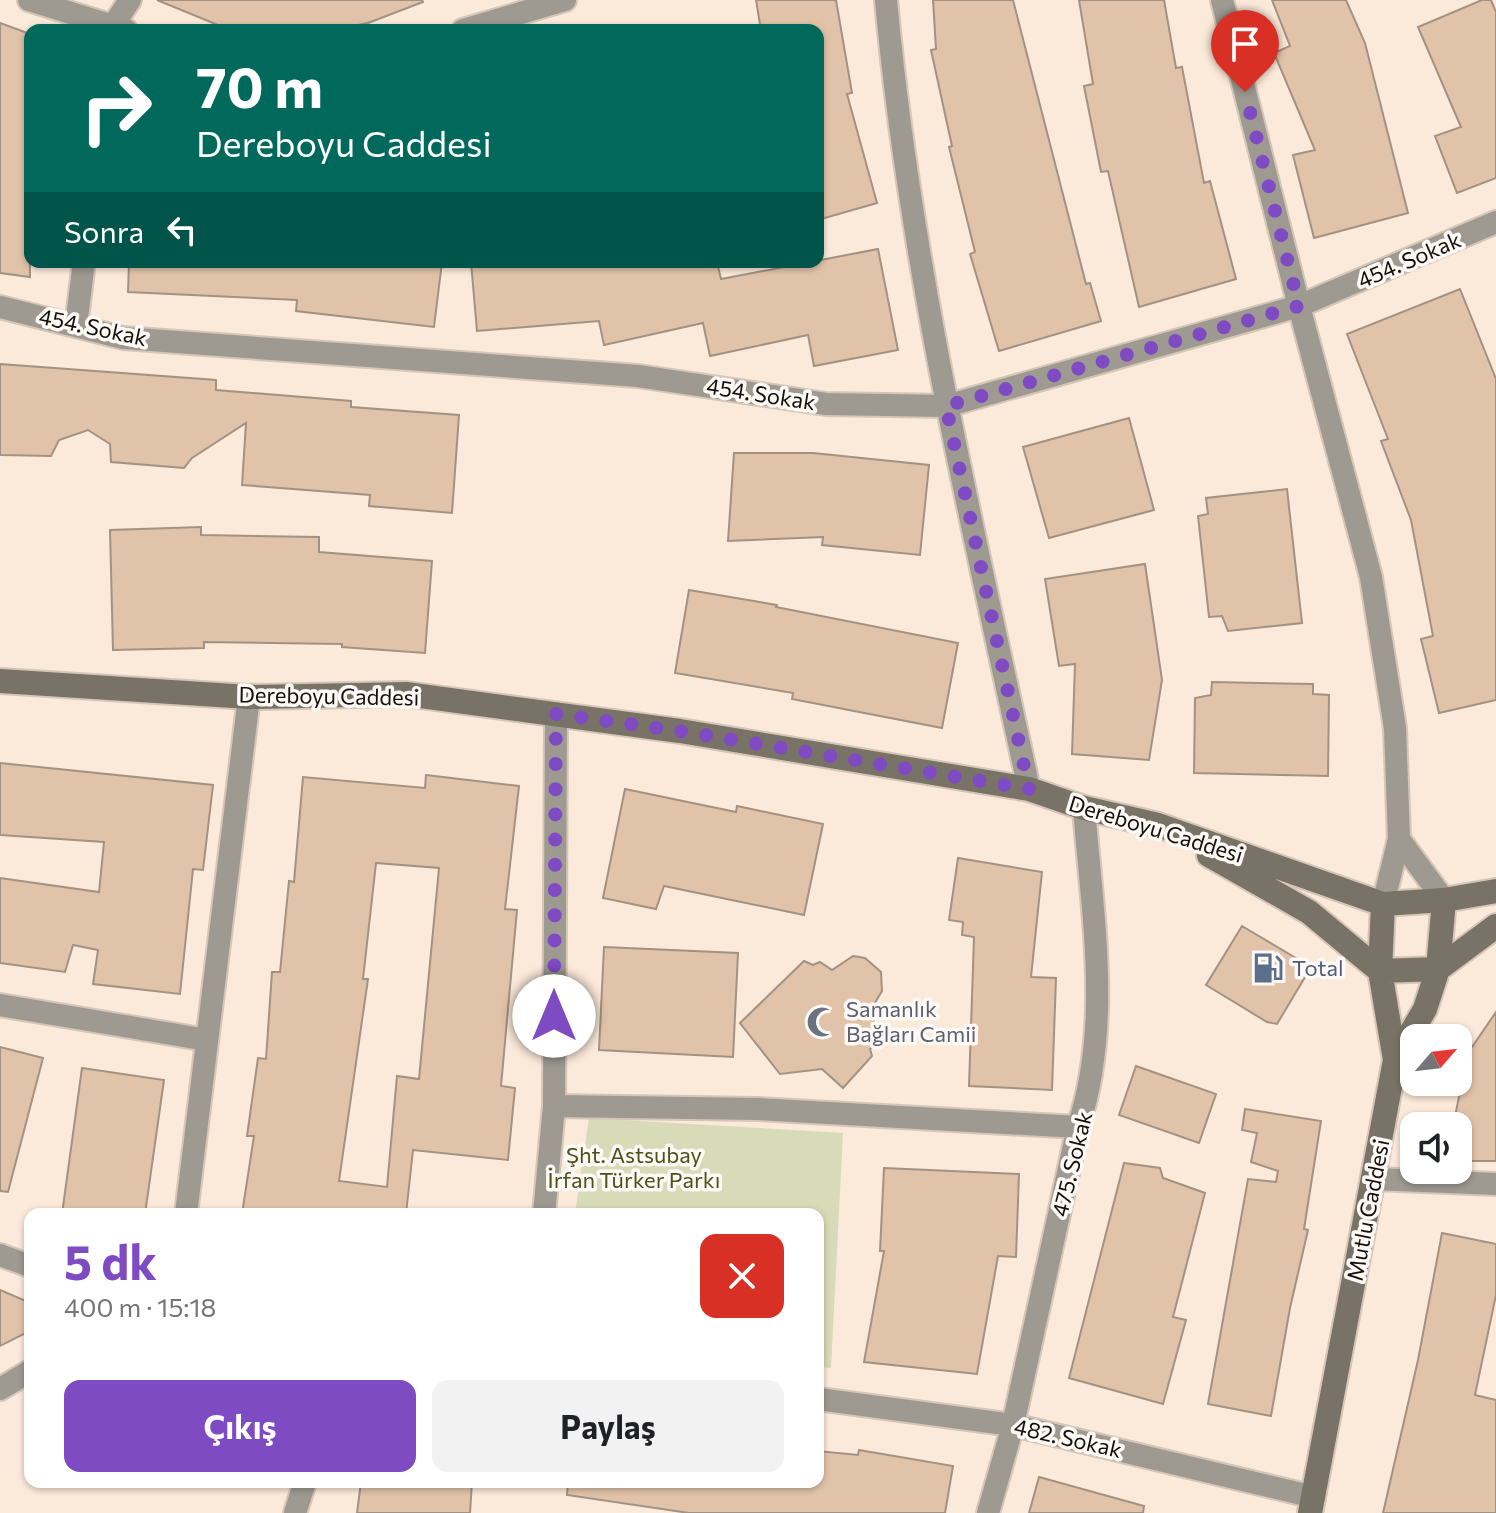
<!DOCTYPE html>
<html lang="tr">
<head>
<meta charset="utf-8">
<style>
  body { margin:0; font-family:Commissioner,sans-serif; background:#f2f2f2; color:#202124; height:100vh; display:flex; flex-direction:column; font-size:30px; white-space:nowrap }
  * { box-sizing:border-box; margin:0 }
  p { font-size:26px; color:#757577 }
  .icon { flex:none; width:44px; height:44px; fill:none; stroke:currentColor; stroke-width:2; stroke-linecap:round; stroke-linejoin:round }
  .map { position:relative; flex:1; overflow:hidden }
  .details { position:absolute; left:24px; top:1208px; width:800px; height:280px; display:flex; flex-direction:column; background:#fff; border-radius:16px; box-shadow:0 2px 6px #0004 }
  .details>* { flex:none }
  .banner { position:absolute; left:24px; top:24px; width:800px; height:244px; border-radius:16px; box-shadow:0 2px 6px #0004; background:#00695c; color:#fff; overflow:hidden }
  .needle { width:52px; rotate:62deg }
  .buttons { position:absolute; left:1400px; top:1024px; display:grid; gap:16px }
  .buttons a { display:grid; place-items:center; width:72px; height:72px; border-radius:16px; background:#fff; box-shadow:0 2px 6px #0004; font-size:40px }
  .pin { position:absolute; display:grid; place-items:center; width:68px; height:68px; color:#fff; margin:-82px -34px; border-radius:50% 50% 50% 0; rotate:-45deg; box-shadow:0 0 8px #0007 }
  .pin .icon { rotate:45deg }
  .me { position:absolute; width:88px; margin:-44px; rotate:0deg; stroke-linejoin:round; filter:drop-shadow(0 0 6px #0008) }
  .turn { display:flex; align-items:center; gap:28px; height:168px; padding:0 40px; font-size:36px }
  .turn .icon { width:104px; height:104px; stroke-width:2.5 }
  .turn b { display:block; font-size:56px; line-height:68px }
  .then { display:flex; align-items:center; height:76px; padding:0 40px; background:#0003; gap:16px; font-size:30px }
  .round { display:grid; place-items:center; flex:none; width:84px; height:84px; border-radius:16px; background:#f2f2f2 }
  .head { display:flex; align-items:center; justify-content:space-between; height:136px; padding:0 40px }
  h1 { font-size:48px; font-weight:700; line-height:60px; color:#7f4bc3 }
  .button { display:flex; gap:16px; margin-top:auto; padding:16px 40px }
  .button a { flex:1; height:92px; border-radius:16px; background:#7f4bc3; color:#fff; font-size:32px; font-weight:700; line-height:92px; text-align:center }
  .button a+a { background:#f2f2f2; color:#202124 }
  .map>svg:first-child { display:block }
  .green { fill:#d7dbb8 }
  .building { fill:#e1c3a9; stroke:#a29283; stroke-width:2; fill-rule:evenodd }
  .lines { fill:none; stroke-linecap:round; stroke-linejoin:round }
  .street-casing { stroke:#d6c6b8; stroke-width:26 }
  .secondary-casing { stroke:#d6c6b8; stroke-width:28 }
  .street { stroke:#9e9a92; stroke-width:22 }
  .secondary { stroke:#787366; stroke-width:24 }
  .route { stroke:#7f4bc3; stroke-width:14; stroke-dasharray:0 25.2 }
  .labels { text-anchor:middle; stroke-width:7; stroke-linejoin:round; paint-order:stroke }
  .street-label { font-size:22px; fill:#150f0a; stroke:#fdf9f6 }
  .service-label { font-size:22px; fill:#4e5e75; stroke:#fdf9f6; text-anchor:start }
  .worship-label { font-size:22px; fill:#5b616d; stroke:#fdf9f6; text-anchor:start }
  .park-label { font-size:22px; fill:#4d5117; stroke:#fdf9f6 }
</style>
</head>
<body>
<div class="map">
<svg width="1496" height="1513" viewBox="0 0 1496 1513">
  <rect width="100%" height="100%" fill="#fbe9d9"/>
  <path class="green" d="M589,1118L843,1133L831,1368L818,1367V1214H575Z"/>
  <path class="building" d="M157,0H422L423,2L368,23L334,30H230Z
    M756,0H836L852,93L847,94L877,203L818,220V30H761Z
    M933,0H1013L1086,284L1090,283L1101,321L999,351L970,254L975,252L949,147L952,146L931,50L936,49Z
    M1079,0H1164L1176,68L1182,67L1204,183L1210,181L1236,279L1139,307L1108,171L1101,172L1084,86L1093,84Z
    M1272,0H1346L1365,43L1408,213L1314,238L1293,155L1315,150L1274,53L1290,46Z
    M1482,0H1491L1496,12V178L1457,193L1435,136L1461,127L1418,27Z
    M0,23L30,34V277L0,273Z
    M878,249L898,350L814,366L808,335L710,356L703,323L604,345L599,321L477,331L471,262H717L721,279Z
    M129,262H442L434,327L296,311L297,300L128,292Z
    M1460,289L1496,379V700L1439,713L1421,639L1433,636L1411,520L1381,441L1388,439L1347,334Z
    M0,364L216,380V390L351,401V407L459,415L452,513L369,506L370,495L242,485L246,423L192,458L184,468L111,462L110,444L88,430L59,440L51,456L0,455Z
    M1129,418L1154,510L1049,538L1023,447Z
    M734,453H813L929,465L920,555L822,545L823,537L728,541Z
    M1287,489L1302,623L1228,631L1222,616L1209,617L1198,516L1208,514L1206,498Z
    M201,527V535L319,537V552L432,561L425,653L342,647V644L204,642V648L113,650L110,530Z
    M1145,564L1162,680L1149,760L1072,754L1075,664L1059,666L1045,579Z
    M689,590L777,605L776,607L958,643L942,728L792,699L793,693L675,673Z
    M1212,682L1313,684V694L1329,695L1328,776L1194,773L1195,698L1211,695Z
    M0,763L213,785L203,870L193,869L180,994L93,984L98,950L73,945L65,972L0,963V878L99,892L104,842L0,835Z
    M426,775L519,786L505,909L517,910L501,1086L515,1088L508,1160L413,1150L406,1214H242L254,1136H247L258,1058L266,1059L272,972H280L289,881L294,882L303,777L425,788ZM376,863L439,868L419,1079L397,1076L387,1187L339,1181L368,979H363Z
    M625,789L736,812L737,806L823,824L804,915L664,886L656,909L603,898Z
    M958,858L1042,872L1031,977L1056,978L1052,1090L969,1086L974,937L962,935L963,922L949,920Z
    M1242,926L1311,967L1277,1024L1267,1022L1206,985Z
    M604,947L738,953L733,1057L599,1050Z
    M853,956L865,958L881,972L882,991L873,1006L875,1014L873,1025L881,1038L870,1049L872,1056L843,1088L822,1069L780,1074L740,1023L804,961L813,965L820,962L832,970Z
    M1496,1012V1161H1458V1126H1453L1468,1053Z
    M0,1047L43,1058L8,1192L0,1191Z
    M1136,1066L1216,1094L1199,1143L1119,1115Z
    M82,1068L164,1080L145,1214H62Z
    M1245,1109L1321,1121L1304,1229L1308,1230L1290,1308L1271,1416L1208,1404L1248,1179L1276,1182L1278,1171L1251,1162L1257,1133L1242,1130Z
    M1124,1163L1160,1168L1163,1178L1205,1193L1173,1317L1186,1320L1163,1404L1069,1378Z
    M884,1168L1019,1174L1016,1257L998,1256L977,1374L864,1362L884,1251H880Z
    M1442,1233L1496,1244V1295L1475,1395L1496,1400V1513H1383L1418,1360Z
    M0,1290L26,1301L30,1309V1331L0,1346Z
    M859,1450L953,1466L945,1513H689L567,1495L568,1482H818V1451L858,1455Z
    M1039,1477L1144,1506L1143,1513H1029Z
    M361,1482H472L470,1513H357Z"/>
  <g class="lines">
    <g class="street-casing">
      <path id="street" d="M29,0L126,30
        M886,0C910,266 973,528 1029,789
        M1222,0L1299,306L1371,577L1395,728L1399,839L1383,904
        M110,30L130,0
        M463,30L565,0
        M0,307L123,338L638,376L826,404L946,406L1299,306L1496,222
        M76,326L84,262
        M1399,839L1444,900
        M0,1005L207,1040
        M554,1106L759,1109L1078,1127
        M1374,1179L1496,1184
        M186,1214L249,697
        M544,1214L554,1106L556,714
        M0,1255L30,1266
        M0,1389L30,1371
        M818,1399L1013,1425L1314,1497
        M295,1513L305,1482
        M988,1513L1013,1425L1078,1127C1112,1025 1092,913 1084,808"/>
    </g>
    <g class="secondary-casing">
      <path id="secondary" d="M0,681L249,697L406,694L680,731L1029,789L1084,808L1158,825L1383,904L1444,900L1496,891
        M1209,855L1309,912L1380,971L1438,969L1496,926
        M1395,1060L1425,1009L1438,969L1444,900
        M1310,1513L1395,1060L1380,971L1383,904"/>
    </g>
    <use href="#street" class="street"/>
    <use href="#secondary" class="secondary"/>
  </g>
  <g class="lines">
    <path class="route" d="M554,1016L556,714L680,731L1029,789L946,406L1299,306L1245,92"/>
  </g>
  <defs>
    <g id="fuel-bare" transform="scale(2.4)"><path d="M-5.5-6h7V0h2V4h1.3V-2.5L3-4.5l.8-.8L6-3V5H2.5V1h-1V6h-7ZM-4.2-4.7v3.2H.2V-4.7Z" fill="#5c6f8a" stroke="#fdf9f6" stroke-width="2.5" paint-order="stroke"/></g>
    <g id="mosque-bare" transform="scale(2.4)"><path d="M3.5-4.9A6 6 0 1 0 3.5 4.9A5 5 0 1 1 3.5-4.9Z" fill="#6b7280" stroke="#fdf9f6" stroke-width="2.5" paint-order="stroke"/></g>
  </defs>
  <g fill-rule="evenodd">
    <use href="#fuel-bare" x="1268" y="968"/>
    <use href="#mosque-bare" x="822" y="1022"/>
  </g>
  <g class="labels">
    <g class="street-label">
      <text transform="translate(1409 260) rotate(-23)" y="8">454. Sokak</text>
      <text transform="translate(93 327) rotate(12)" y="8">454. Sokak</text>
      <text transform="translate(761 394) rotate(9)" y="8">454. Sokak</text>
      <text transform="translate(329 696) rotate(1)" y="8">Dereboyu Caddesi</text>
      <text transform="translate(1156 829) rotate(17)" y="8">Dereboyu Caddesi</text>
      <text transform="translate(1072 1164) rotate(-76)" y="8">475. Sokak</text>
      <text transform="translate(1368 1210) rotate(-79)" y="8">Mutlu Caddesi</text>
      <text transform="translate(1068 1438) rotate(13)" y="8">482. Sokak</text>
    </g>
    <g class="service-label">
      <text x="1292" y="976">Total</text>
    </g>
    <g class="worship-label">
      <text x="846" y="1017">Samanlık<tspan x="846" dy="25">Bağları Camii</tspan></text>
    </g>
    <g class="park-label">
      <text x="634" y="1163">Şht. Astsubay<tspan x="634" dy="25">İrfan Türker Parkı</tspan></text>
    </g>
  </g>
</svg>
<div class="buttons">
<a><svg class="needle" viewBox="-14 -14 28 28"><path d="M0-13l5 13h-10z" fill="#e53935"/><path d="M0 13l5-13h-10z" fill="#757577"/></svg></a>
<a><svg class="icon" aria-label="sound" viewBox="0 0 24 24"><path d="M4 9h4l5-4v14l-5-4H4zM17 9q2 3 0 6"/></svg></a>
</div>
<div class="pin" style="left:1245px;top:92px;background:#d93025"><svg class="icon" aria-label="arrive" viewBox="0 0 24 24"><path d="M6 21V4h12l-3 4 3 4H6"/></svg></div>
<svg class="me" style="left:554px;top:1016px" viewBox="-20 -20 40 40"><circle r="19" fill="#fff"/><path d="M0-13L10 11 0 6-10 11z" fill="#7f4bc3"/></svg>
<div class="banner">
<div class="turn"><svg class="icon" aria-label="right" viewBox="0 0 24 24"><path d="M7 20v-9h11M14 6l5 5-5 5"/></svg><div><b>70 m</b>Dereboyu Caddesi</div></div>
<div class="then">Sonra<svg class="icon" aria-label="left" viewBox="0 0 24 24"><path d="M17 20v-9H6M10 6l-5 5 5 5"/></svg></div>
</div>
<section class="details">
<div class="head"><div><h1>5 dk</h1><p>400 m · 15:18</p></div><a class="round" style="background:#d93025;color:#fff"><svg class="icon" aria-label="close" viewBox="0 0 24 24"><path d="M6 6l12 12M18 6L6 18"/></svg></a></div>
<div class="button"><a>Çıkış</a><a>Paylaş</a></div>
</section>
</div>
</body>
</html>
